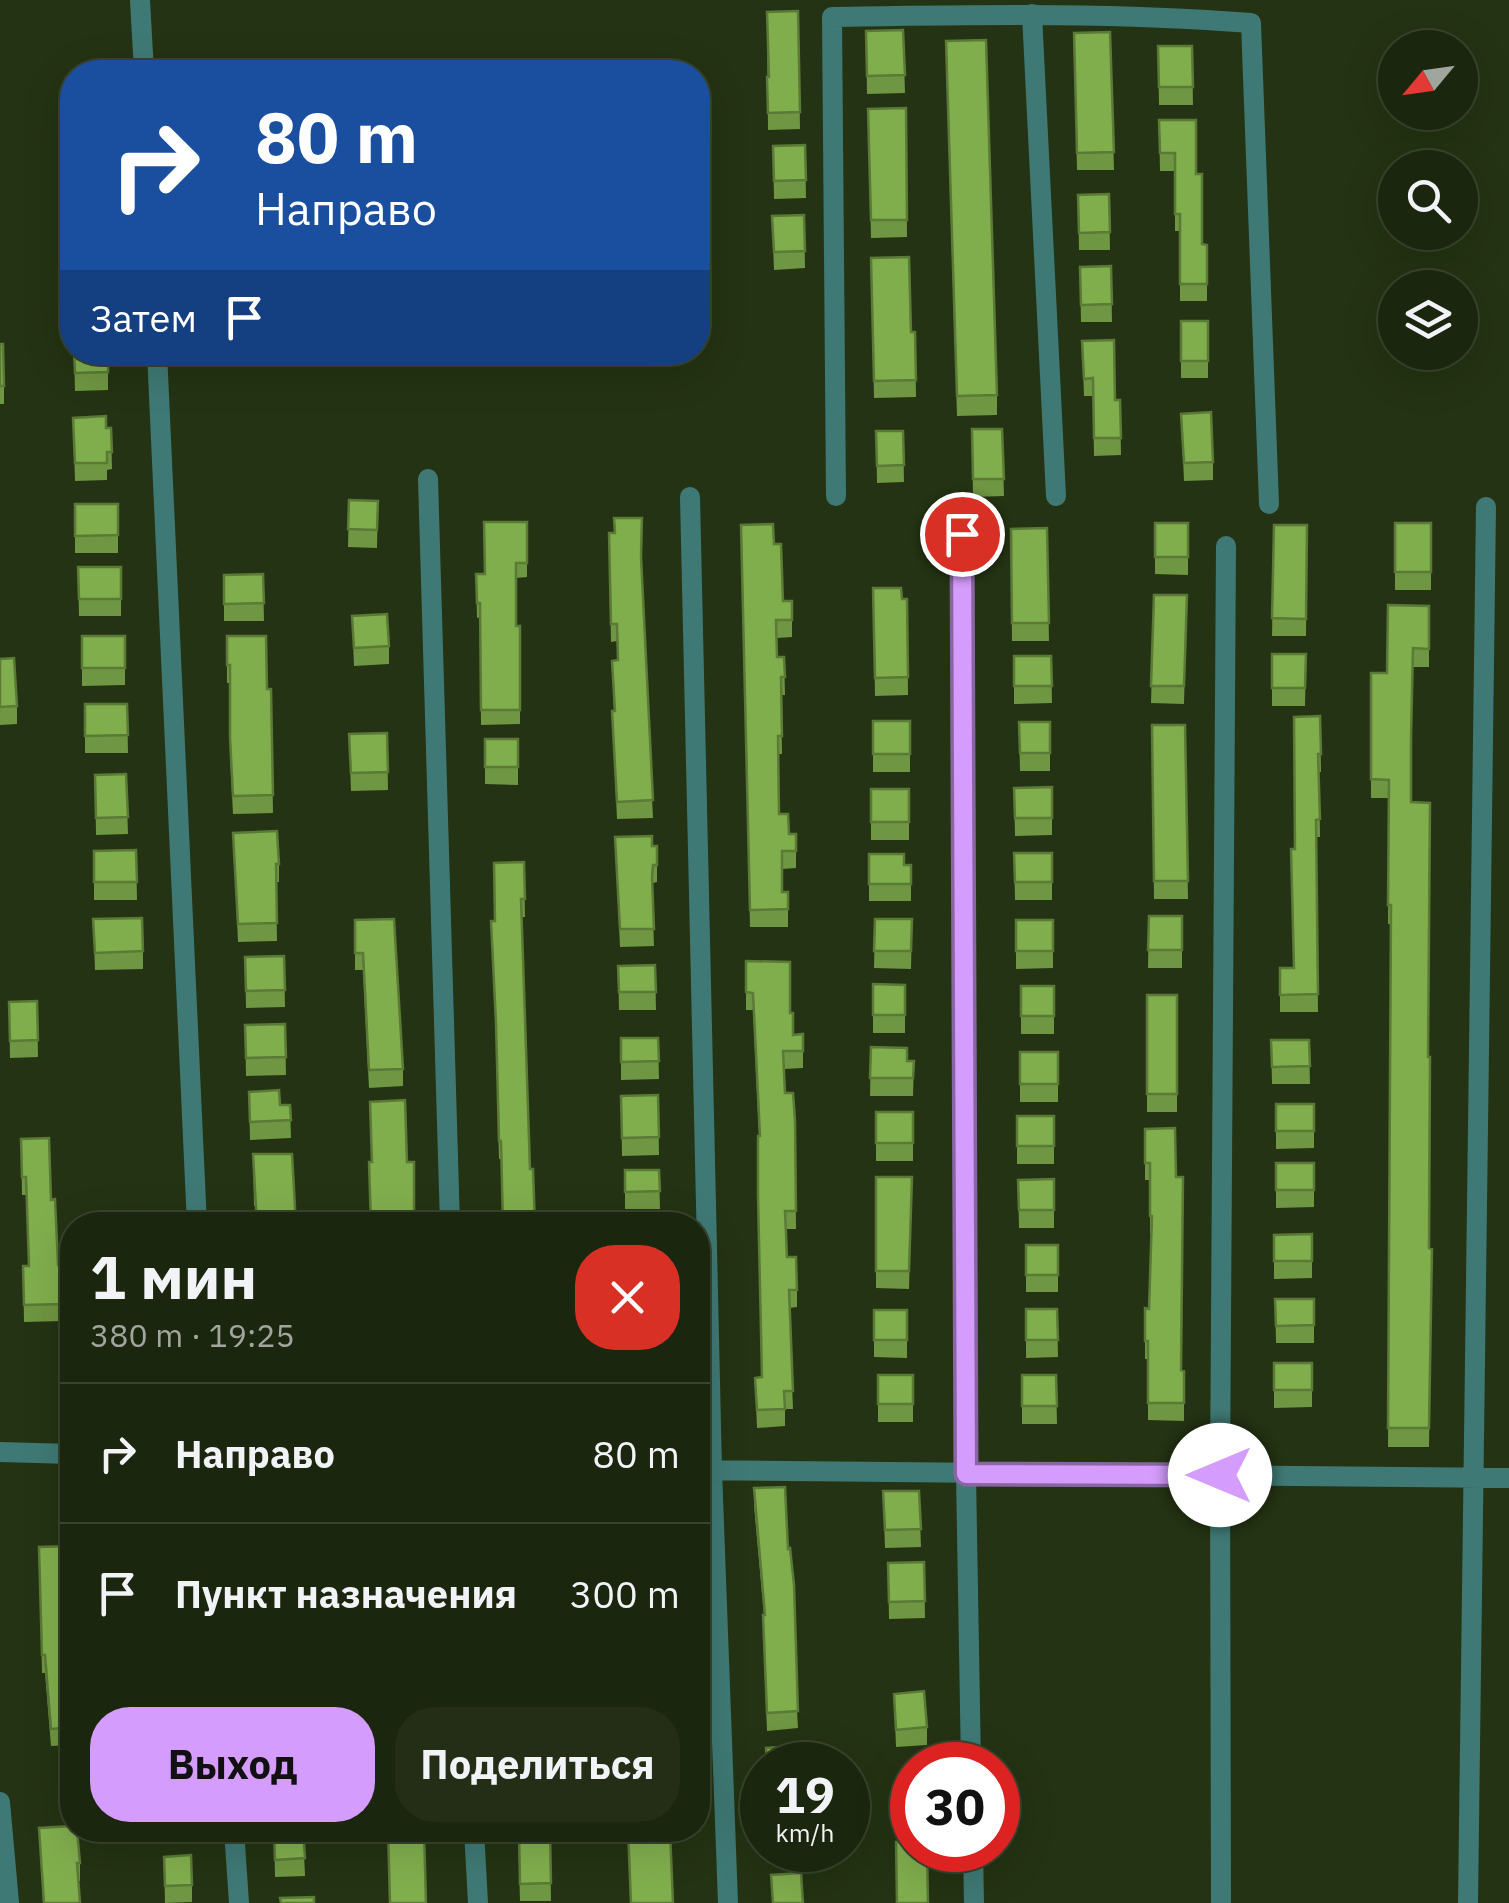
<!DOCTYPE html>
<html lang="ru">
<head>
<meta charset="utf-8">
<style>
  body { margin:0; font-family:"IBM Plex Sans",sans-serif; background:#242e17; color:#f1f3f6; height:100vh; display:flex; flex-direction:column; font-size:38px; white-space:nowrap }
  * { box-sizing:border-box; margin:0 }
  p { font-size:32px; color:#a0a59e }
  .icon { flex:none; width:55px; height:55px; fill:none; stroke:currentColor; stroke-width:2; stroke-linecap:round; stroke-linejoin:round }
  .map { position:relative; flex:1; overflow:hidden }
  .panel { position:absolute; left:60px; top:1212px; width:650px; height:630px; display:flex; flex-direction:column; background:#1b260e; border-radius:40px; box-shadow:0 10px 40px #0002,0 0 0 2px #39432e }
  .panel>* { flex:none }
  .banner { position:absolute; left:60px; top:60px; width:650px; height:305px; border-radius:40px; box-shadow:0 10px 40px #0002,0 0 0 2px #39432e; background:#1a4fa0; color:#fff; overflow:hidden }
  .needle { width:65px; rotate:241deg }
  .tools { position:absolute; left:1378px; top:30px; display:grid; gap:20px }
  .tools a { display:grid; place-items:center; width:100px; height:100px; border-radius:50%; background:#1b260e; box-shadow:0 10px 40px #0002,0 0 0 2px #39432e; font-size:50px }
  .speed { position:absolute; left:740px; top:1742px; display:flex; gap:20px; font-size:50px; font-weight:700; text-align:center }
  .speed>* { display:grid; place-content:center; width:130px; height:130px; border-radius:50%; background:#1b260e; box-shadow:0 10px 40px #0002,0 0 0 2px #39432e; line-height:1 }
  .speed small { font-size:25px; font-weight:400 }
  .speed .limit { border:15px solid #d22; background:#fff; color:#111 }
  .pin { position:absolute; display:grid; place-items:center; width:85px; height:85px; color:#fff; margin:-42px; border:5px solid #fff; border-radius:50%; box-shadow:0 2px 10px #0007 }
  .me { position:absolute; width:110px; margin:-55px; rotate:270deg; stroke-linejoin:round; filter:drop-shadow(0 0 8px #0008) }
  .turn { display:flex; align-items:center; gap:35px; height:210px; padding:0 30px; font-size:45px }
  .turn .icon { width:130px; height:130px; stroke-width:2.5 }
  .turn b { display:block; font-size:70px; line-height:85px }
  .then { display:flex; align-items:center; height:95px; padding:0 30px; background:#0003; gap:20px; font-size:38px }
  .round { display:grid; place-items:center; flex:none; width:105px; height:105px; border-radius:40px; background:#242e17 }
  .overview { display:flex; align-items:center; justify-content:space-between; height:170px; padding:0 30px }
  h1 { font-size:60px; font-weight:700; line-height:75px }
  .cta { display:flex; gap:20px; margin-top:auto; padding:20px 30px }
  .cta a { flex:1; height:115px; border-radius:40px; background:#d49cfc; color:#111; font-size:40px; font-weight:700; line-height:115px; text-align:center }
  .cta a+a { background:#242e17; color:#f1f3f6 }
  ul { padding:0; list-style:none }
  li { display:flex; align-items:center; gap:30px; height:140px; padding:0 30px; border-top:2px solid #39432e }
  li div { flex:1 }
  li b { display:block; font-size:38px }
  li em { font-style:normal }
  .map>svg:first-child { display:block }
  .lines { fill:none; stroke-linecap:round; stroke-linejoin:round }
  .minor { stroke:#3f7975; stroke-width:20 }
  .wall { fill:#6f9642 }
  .building { fill:#81ae4d; stroke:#5a7a36; stroke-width:2.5 }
  .route-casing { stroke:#8a65a4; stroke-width:25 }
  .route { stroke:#d49cfc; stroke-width:18 }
</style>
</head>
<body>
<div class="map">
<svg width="1509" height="1903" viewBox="0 0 1509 1903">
  <rect width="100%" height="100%" fill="#243313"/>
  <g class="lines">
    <path class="minor" d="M140,0L144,72
      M1032,14L1056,496
      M157,352L197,1225
      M428,479L450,1225
      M836,496L832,17C972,15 1111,12 1251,23L1269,504
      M690,497L712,1470L728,1903
      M962,534L966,1474L971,1765
      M0,1452L72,1454
      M698,1470L1509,1478
      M0,1802L9,1903
      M234,1830L239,1903
      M474,1830L478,1903
      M973,1850L974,1903
      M1221,1903L1220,1475L1226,546
      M1468,1903L1486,507"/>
  </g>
  <path class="wall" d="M798,11L800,129L768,130L767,30Z
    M903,30L905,93L867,94L866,31Z
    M1110,32L1114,170H1077L1074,33Z
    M1158,46H1192L1193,105H1159Z
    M946,61L997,395V415L957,416Z
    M906,108L907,237L871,238L868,109Z
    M1159,120L1196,174L1202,244L1207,245V301H1180V231H1175V171H1160Z
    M805,145L806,198L774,199L773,146Z
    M1109,194L1110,250H1079L1078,195Z
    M804,215L805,268L774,270L772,216Z
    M871,258L911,332H915L916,397L874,398Z
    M1111,266L1112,322H1081L1080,267Z
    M72,272V315L69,316L68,273Z
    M1181,321H1208V378H1181Z
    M1082,341L1115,400H1120L1121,455L1094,456L1093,396H1084Z
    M0,344L4,386V404H0Z
    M74,352H108V390L75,391Z
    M1181,414L1213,462V480L1184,481Z
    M73,418L106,428H111L112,469L107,470V480L75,481Z
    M972,429H1002L1004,496L973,497Z
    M876,431H903L904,482L877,483Z
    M349,500L378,501L377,548L348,547Z
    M75,504H118V553H75Z
    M527,522V577L516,578V626H520V724L481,725L480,617L477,618L476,574H485Z
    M1155,523H1188V575L1155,574Z
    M1395,523H1431V590H1395Z
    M741,525L774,544L783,601H792V637L777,638V657H784L785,695H781L782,754H778L779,814L789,834H796V868L782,869V892H788V927H750Z
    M1274,525H1307L1306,636H1272Z
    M1047,528L1049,641H1012L1011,529Z
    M609,533L641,563L653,818L617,819L612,711H614L612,661L617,660V641L611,642Z
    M78,567H121V616H79Z
    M263,574L264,621H224V575Z
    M873,588L902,599H907L908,695L875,696Z
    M1154,595H1187L1184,704L1151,703Z
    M1429,606V667H1413L1411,753V802L1428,1057L1429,1248L1432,1249L1429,1447H1388L1391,924H1388L1389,798H1371V673H1387Z
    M352,616L389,646V664L354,666Z
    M82,636H125V685L82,686Z
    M227,636L267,689H271L273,813L233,814L230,755V683H227Z
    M1272,654H1306L1305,706H1272Z
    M1014,656H1051L1052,703L1014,704Z
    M0,659L17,706V724L0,725Z
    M85,704H127L128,753H85Z
    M1320,716L1321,772H1319L1320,837H1316L1318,1012H1280V968H1293Z
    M873,721H910V772H873Z
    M1019,722H1050V771H1020Z
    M1152,725H1185L1188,899H1154Z
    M387,733L388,790L351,791L349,734Z
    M485,739H518V785L485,784Z
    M126,774L128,834L96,835L95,775Z
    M1052,787V835L1015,836L1014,788Z
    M871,789H909V840H871Z
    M233,833L279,864V882H276L277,941L238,942Z
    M615,837L657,846V882L653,883L652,888L654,946L620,947Z
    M136,850L137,900H94V851Z
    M1014,853H1052V900H1015Z
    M869,854L904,865H911V901H869Z
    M524,862L525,917H522L501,1159H499L496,1041L491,921H494Z
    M1149,916H1182V968H1148Z
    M93,919L143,951V969L95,970Z
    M875,919H912L911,969L874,968Z
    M355,920L403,1069V1086L369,1088L363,970H355Z
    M1016,920H1053V968L1016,969Z
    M284,956L285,1007L246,1008L245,957Z
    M746,961L790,1013L793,1035L803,1034V1068L784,1069L785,1093L795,1120L796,1229H786L787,1257L797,1290V1307L789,1308L793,1409H785V1426L757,1428L755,1378L762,1377L759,1136L753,1010H746Z
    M655,965L656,1010H619L618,966Z
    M873,984L905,985V1033H873Z
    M1021,986H1054V1034H1021Z
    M1147,995H1177V1112H1147Z
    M37,1001L38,1057L10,1058L9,1002Z
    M285,1024L286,1075L246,1076L245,1025Z
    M621,1038H658L659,1079L621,1080Z
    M1271,1040H1309L1310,1084H1272Z
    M871,1047L907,1061H914L913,1096H870Z
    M1020,1052H1058V1102H1020Z
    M249,1092L280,1105H290L291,1138L250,1140Z
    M658,1095L659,1155L622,1156L621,1096Z
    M1276,1104H1314V1148L1276,1149Z
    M876,1112H913V1161H876Z
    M1017,1116H1054V1164H1017Z
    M1145,1129L1176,1177L1181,1370L1184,1371V1421L1148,1420V1359H1145V1308L1149,1309L1152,1234H1150V1180H1145Z
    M21,1139L51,1200L58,1265H63L64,1321L24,1322L23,1266H29L26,1195H22Z
    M253,1154H292L256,1206H254Z
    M1276,1163H1314V1207L1276,1208Z
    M625,1170H659L660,1209H625Z
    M876,1177H912L909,1289L876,1288Z
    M1054,1179V1228H1019L1018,1180Z
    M1312,1234V1278L1274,1279V1235Z
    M1026,1245H1058V1292H1026Z
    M1275,1299H1314V1343H1276Z
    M1026,1309H1057L1058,1357L1026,1358Z
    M874,1310H907V1358L874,1357Z
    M1274,1363H1312V1407L1274,1408Z
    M878,1375H913V1422H878Z
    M1022,1375H1056L1057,1424H1022Z
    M754,1488L788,1549L798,1728L767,1731L763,1633L764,1615L754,1506Z
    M883,1491H919L921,1547L885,1548Z
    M39,1547L72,1583V1745L51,1746L45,1673H42Z
    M924,1562L925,1618L889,1619L888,1563Z
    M894,1694L927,1727V1745L896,1747Z
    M39,1828L80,1863V1881H78L80,1903H43Z
    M274,1830H303L305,1876L275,1877Z
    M518,1830H550L551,1901H520Z
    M770,1850H801V1858L771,1860Z
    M164,1857L192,1885V1902L165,1903Z"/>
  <path class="building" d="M798,11L800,112L768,113L767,77H769L767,12Z
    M903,30L905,75L867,76L866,31Z
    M1110,32L1114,152L1077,153L1074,33Z
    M986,40L997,395L957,396L946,41Z
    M1158,46H1192L1193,87H1159Z
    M906,108L907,220H871L868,109Z
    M1159,120H1196V174H1202V244L1207,245V284H1180V214H1175V153H1160Z
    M805,145L806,180L774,181L773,146Z
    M70,181H72V212Z
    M1109,194L1110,232L1079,233L1078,195Z
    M804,215L805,251L774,252L772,216Z
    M909,257L911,332H915L916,380L874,381L871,258Z
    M1111,266L1112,304L1081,305L1080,267Z
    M72,272V298H69L68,273Z
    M1181,321H1208V361H1181Z
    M1114,340L1115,400H1120L1121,438H1094L1093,378L1084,379L1082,341Z
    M0,344H3L4,386H0Z
    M74,352H108V372L75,373Z
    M1211,412L1213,462L1184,463L1181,414Z
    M106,416V428H111L112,452H107V463H75L73,418Z
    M972,429H1002L1004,479H973Z
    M876,431H903L904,465L877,466Z
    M349,500L378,501L377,530L348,529Z
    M75,504H118V535L75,536Z
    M614,518H642L641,557L653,800L617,802L612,711H615L612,661L618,660L617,624H611L609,533H615Z
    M484,522H527V563H516V626H520V710H481L480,603H477L476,574H485Z
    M1155,523H1188V557H1155Z
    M1395,523H1431V572H1395Z
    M773,524L774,544H781L783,601H792V620H776L777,657H784L785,677H781L782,736H778L779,814H788L789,834H796V851H782V892H788V909L750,910L741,525Z
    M1274,525H1307L1306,619L1272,618Z
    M1047,528L1049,623H1012L1011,529Z
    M78,567H121V599H79Z
    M263,574L264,603L224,604V575Z
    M873,588H901L902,599H907L908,677L875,678Z
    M1154,595H1187L1184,686H1151Z
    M1388,605L1429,606V649L1413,648L1411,739V802L1430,803L1428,1057H1430L1429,1248L1432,1249L1429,1428H1388L1391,905H1388L1389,780L1371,779V673H1387Z
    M387,614L389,646L354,648L352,616Z
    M82,636H125V668H82Z
    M227,636H266L267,689H271L273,795L233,796L230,737V665H227Z
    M1272,654H1306L1305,688H1272Z
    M1014,656H1051L1052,686H1014Z
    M14,658L17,706L0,707V659Z
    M85,704H127L128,735L85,736Z
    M1320,716L1321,754H1318L1320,819L1316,820L1318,994L1280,995V968H1294L1291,849H1295L1294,717Z
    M873,721H910V754H873Z
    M1019,722H1050V753H1020Z
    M1152,725H1185L1188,881H1154Z
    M387,733L388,772L351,773L349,734Z
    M485,739H518V767H485Z
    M126,774L128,817L96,818L95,775Z
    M1052,787V818H1015L1014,788Z
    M871,789H909V822H871Z
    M277,831L279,864H276L277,923L238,924L233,833Z
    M652,836V846H657V865H653L652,877L654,929H620L615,837Z
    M136,850L137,882H94V851Z
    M1014,853H1052V882H1015Z
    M869,854H904V865H911V884H869Z
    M524,862L525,899H521L530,1169H533L535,1225H503L501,1141H499L496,1023L491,921H495L494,863Z
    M1149,916H1182V950H1148Z
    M142,918L143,951L95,953L93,919Z
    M394,919L403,1069L369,1070L363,953H355V920Z
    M875,919H912L911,951H874Z
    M1016,920H1053V951H1016Z
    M284,956L285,990L246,991L245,957Z
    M746,961L790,962V1013H793V1035L803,1034V1051H783L785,1093H793L795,1120L796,1211H785L787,1257H796L797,1290H789L793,1391H784L785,1409L757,1410L755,1378L762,1377L758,1196V1136H760L753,993L746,992Z
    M655,965L656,992H619L618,966Z
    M873,984L905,985V1015H873Z
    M1021,986H1054V1016H1021Z
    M1147,995H1177V1094H1147Z
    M37,1001L38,1040L10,1041L9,1002Z
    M285,1024L286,1057L246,1058L245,1025Z
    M621,1038H658L659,1061L621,1062Z
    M1271,1040H1309L1310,1066L1272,1067Z
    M871,1047L907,1048V1061H914L913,1078H870Z
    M1020,1052H1058V1084H1020Z
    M279,1090L280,1105H290L291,1120L250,1122L249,1092Z
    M658,1095L659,1137L622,1138L621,1096Z
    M405,1100L407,1162H414V1225H371L369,1162H372L370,1102Z
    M1276,1104H1314V1131H1276Z
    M876,1112H913V1143H876Z
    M1017,1116H1054V1146H1017Z
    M1175,1128L1176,1177H1183L1181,1370L1184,1371V1403H1148V1341H1145V1308L1149,1309L1152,1216H1150V1163H1145V1129Z
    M49,1138L51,1200L55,1199L58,1265H63L64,1304L24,1305L23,1266H29L26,1177H22L21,1139Z
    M253,1154H292L296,1225H257Z
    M1276,1163H1314V1190H1276Z
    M625,1170H659L660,1191L625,1192Z
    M876,1177H912L909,1271H876Z
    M1054,1179V1210H1019L1018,1180Z
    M1312,1234V1261H1274V1235Z
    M1026,1245H1058V1275H1026Z
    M1275,1299H1314V1325L1276,1326Z
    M1026,1309H1057L1058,1340H1026Z
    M874,1310H907V1340H874Z
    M1274,1363H1312V1390H1274Z
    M878,1375H913V1404H878Z
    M1022,1375H1056L1057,1406H1022Z
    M785,1487L788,1549L790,1548L794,1585L798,1711L767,1713L763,1615H765L754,1488Z
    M883,1491H919L921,1529L885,1530Z
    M71,1546L72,1727L51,1729L45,1655H42L39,1547Z
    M924,1562L925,1601L889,1602L888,1563Z
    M924,1691L927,1727L896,1730L894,1694Z
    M796,1746L797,1765H767L766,1748Z
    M72,1826V1830H77L80,1863H77L80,1903H44L39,1828Z
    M274,1830H303L305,1858L275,1860Z
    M388,1830H424L426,1903H390Z
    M519,1830H550L551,1883L520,1884Z
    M628,1830H670L673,1903H631Z
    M896,1842H912V1850H927L928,1903H897Z
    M191,1855L192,1885L165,1886L164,1857Z
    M801,1873L803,1903H773L771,1875Z
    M314,1897V1903H281L280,1898Z"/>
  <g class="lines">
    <g class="route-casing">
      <path id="route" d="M962,534L966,1474L1220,1475"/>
    </g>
    <use href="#route" class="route"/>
  </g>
</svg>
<div class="tools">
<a><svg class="needle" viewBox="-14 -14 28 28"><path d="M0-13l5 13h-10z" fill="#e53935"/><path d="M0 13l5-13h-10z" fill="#a0a59e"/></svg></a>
<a><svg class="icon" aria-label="search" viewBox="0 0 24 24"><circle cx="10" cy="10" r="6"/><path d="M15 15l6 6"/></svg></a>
<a><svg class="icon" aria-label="layers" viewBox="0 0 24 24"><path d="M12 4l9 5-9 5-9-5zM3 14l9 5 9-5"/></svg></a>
</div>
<div class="speed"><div>19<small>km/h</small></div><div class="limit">30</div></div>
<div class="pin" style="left:962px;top:534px;background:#d93025"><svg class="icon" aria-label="arrive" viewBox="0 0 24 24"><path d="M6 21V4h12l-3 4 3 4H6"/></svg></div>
<svg class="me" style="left:1220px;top:1475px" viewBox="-20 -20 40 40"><circle r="19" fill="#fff"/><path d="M0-13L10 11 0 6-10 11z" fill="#d49cfc"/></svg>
<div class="banner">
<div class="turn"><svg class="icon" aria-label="right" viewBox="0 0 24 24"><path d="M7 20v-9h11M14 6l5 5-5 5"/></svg><div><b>80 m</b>Направо</div></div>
<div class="then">Затем<svg class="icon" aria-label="arrive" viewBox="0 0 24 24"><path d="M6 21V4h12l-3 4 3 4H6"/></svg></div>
</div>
<section class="panel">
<div class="overview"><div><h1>1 мин</h1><p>380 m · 19:25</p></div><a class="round" style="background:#d93025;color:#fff"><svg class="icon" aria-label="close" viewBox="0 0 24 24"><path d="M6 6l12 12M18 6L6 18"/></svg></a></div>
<ul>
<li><svg class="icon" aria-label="right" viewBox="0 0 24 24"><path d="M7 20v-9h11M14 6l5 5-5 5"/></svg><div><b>Направо</b></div><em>80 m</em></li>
<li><svg class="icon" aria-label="arrive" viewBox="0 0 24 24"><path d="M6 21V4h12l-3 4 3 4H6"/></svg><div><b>Пункт назначения</b></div><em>300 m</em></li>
</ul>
<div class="cta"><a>Выход</a><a>Поделиться</a></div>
</section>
</div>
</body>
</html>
